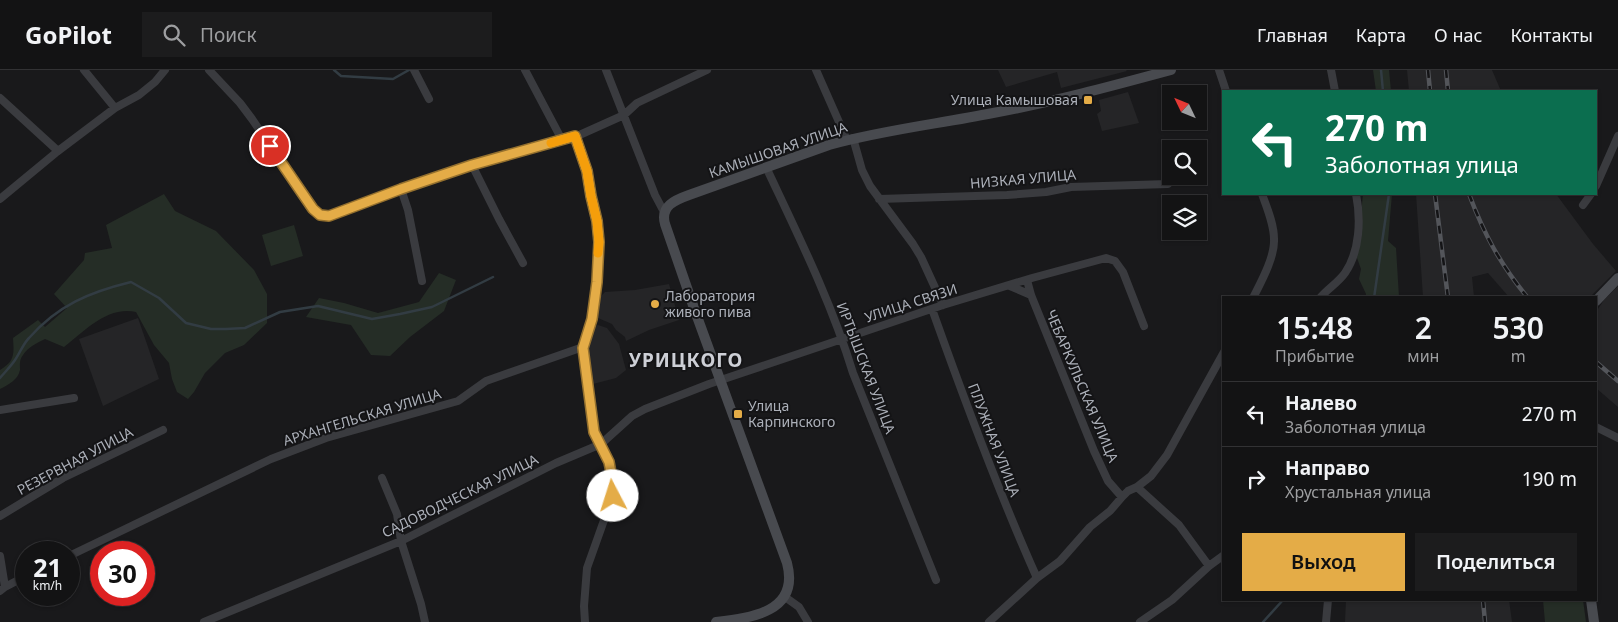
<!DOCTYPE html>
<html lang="ru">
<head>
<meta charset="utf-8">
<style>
  body { margin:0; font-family:"Noto Sans",sans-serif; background:#1c1c1d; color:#f1f3f6; height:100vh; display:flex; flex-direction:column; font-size:19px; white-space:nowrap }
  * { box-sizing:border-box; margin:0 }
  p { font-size:16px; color:#9d9ea0 }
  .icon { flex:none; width:28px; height:28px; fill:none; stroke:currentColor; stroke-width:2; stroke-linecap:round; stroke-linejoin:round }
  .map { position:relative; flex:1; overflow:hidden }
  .panel { position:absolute; left:1222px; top:226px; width:375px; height:305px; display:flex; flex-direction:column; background:#131314; border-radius:0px; box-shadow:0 1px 4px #0004,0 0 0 1px #323234 }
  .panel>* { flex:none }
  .top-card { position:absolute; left:1222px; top:20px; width:375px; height:105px; border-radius:0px; box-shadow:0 1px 4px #0004,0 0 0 1px #323234; background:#0b6e4f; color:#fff; overflow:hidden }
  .needle { width:32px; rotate:313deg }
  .buttons { position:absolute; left:1162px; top:15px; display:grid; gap:10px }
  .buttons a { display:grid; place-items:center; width:45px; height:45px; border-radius:0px; background:#131314; box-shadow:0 1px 4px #0004,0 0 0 1px #323234; font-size:25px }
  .speed { position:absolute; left:15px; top:471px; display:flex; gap:10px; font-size:25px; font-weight:700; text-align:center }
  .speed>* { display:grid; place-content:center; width:65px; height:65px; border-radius:50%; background:#131314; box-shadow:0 1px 4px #0004,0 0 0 1px #323234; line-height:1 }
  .speed small { font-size:12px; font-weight:400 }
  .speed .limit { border:8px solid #d22; background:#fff; color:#111 }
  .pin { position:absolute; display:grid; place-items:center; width:42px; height:42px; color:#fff; margin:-21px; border:2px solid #fff; border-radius:50%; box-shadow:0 1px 5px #0007 }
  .me { position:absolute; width:55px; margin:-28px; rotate:355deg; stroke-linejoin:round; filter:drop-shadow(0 0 4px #0008) }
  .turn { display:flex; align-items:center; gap:18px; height:105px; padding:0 20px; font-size:22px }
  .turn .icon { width:65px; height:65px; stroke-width:2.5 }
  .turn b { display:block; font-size:35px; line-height:42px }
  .eta { display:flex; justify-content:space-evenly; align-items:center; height:85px; text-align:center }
  .eta b { font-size:30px; font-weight:600; line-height:35px }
  .cta { display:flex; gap:10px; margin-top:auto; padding:10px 20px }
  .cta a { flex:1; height:58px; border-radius:0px; background:#e4ac47; color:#111; font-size:20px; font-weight:600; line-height:58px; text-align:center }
  .cta a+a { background:#1c1c1d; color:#f1f3f6 }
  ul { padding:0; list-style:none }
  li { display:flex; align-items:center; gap:15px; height:65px; padding:0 20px; border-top:1px solid #323234 }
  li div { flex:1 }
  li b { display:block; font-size:19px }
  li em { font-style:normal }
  header { display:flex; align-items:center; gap:30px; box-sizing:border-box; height:70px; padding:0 25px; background:#131314; border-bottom:1px solid #323234 }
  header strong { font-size:24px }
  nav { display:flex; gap:28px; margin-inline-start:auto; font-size:18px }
  .search { width:350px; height:45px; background:#1c1c1d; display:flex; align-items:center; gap:12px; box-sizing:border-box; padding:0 18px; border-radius:0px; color:#9d9ea0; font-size:19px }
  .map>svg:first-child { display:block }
  .built { fill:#252527 }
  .green { fill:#252d26 }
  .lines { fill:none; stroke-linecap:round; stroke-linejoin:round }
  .stream { stroke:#323c43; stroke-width:2.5 }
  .street { stroke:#3a3b3f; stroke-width:8 }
  .secondary { stroke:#484a4f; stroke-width:10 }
  .rail-casing { stroke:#53555a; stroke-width:4.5 }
  .rail { stroke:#141416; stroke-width:2.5; stroke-dasharray:8; stroke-linecap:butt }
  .route-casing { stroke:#94702e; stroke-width:12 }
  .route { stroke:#e4ac47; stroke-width:9 }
  .slow { stroke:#f59e0b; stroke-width:9 }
  .poi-dot { fill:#e4ac47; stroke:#141416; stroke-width:2 }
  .labels { text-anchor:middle; stroke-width:4; stroke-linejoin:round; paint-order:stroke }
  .poi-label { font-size:14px; fill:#acb0b9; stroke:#141416; text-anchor:start }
  .street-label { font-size:14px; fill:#acb0b9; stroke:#141416 }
  .district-label { font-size:19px; font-weight:bold; letter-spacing:1px; fill:#cdcfd6; stroke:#141416 }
</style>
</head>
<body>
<header>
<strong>GoPilot</strong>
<div class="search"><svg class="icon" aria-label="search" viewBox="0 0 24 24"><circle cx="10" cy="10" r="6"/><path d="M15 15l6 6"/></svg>Поиск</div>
<nav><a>Главная</a><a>Карта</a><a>О нас</a><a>Контакты</a></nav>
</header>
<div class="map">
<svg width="1618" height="552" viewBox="0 0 1618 552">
  <rect width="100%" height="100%" fill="#19191b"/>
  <path class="built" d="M998,0H1126L1127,1L1061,18L1057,2L1006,17Z
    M1407,0H1492L1501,21H1409Z
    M1128,22L1139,53L1102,61L1097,44L1101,41L1099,30Z
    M1416,124H1556L1593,174L1616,201L1590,227H1509L1488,203L1472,207L1474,227H1423Z
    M669,214L679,250L649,260L626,271L625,267L616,260L612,254L598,248V229L605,222L635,220Z
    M1618,216V337L1596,318V242L1604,230Z
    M138,248L159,309L103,336L79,269Z
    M598,255L607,258L619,274L626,300L616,308L593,314L587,277L591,258Z
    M1346,530H1509L1512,552H1345Z"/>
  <path class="green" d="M1373,0H1389L1391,21H1376Z
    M164,124L175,141L216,161L254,200L267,224V253L244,275L225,283L205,303L194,322L188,329L177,322L172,309L169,293L154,275L136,242C107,236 85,261 64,277L45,269C37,273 28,277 23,285C19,290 20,295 20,300C18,310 8,315 0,319V300C15,291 14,284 13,268L38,250L45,257L67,238L54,224L84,190L85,183L112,178L106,155Z
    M1363,124H1392L1388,171L1396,178L1399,227H1366V224L1359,209L1361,199L1357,188Z
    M294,155L303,186L271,196L262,165Z
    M439,203L456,210L444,241L410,267L390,286L371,285L351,255L306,247L319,228L344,233L378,243L419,232Z
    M1543,530H1583L1586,552H1545Z"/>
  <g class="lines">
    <path class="stream" d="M334,0L341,6L393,9L409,0
      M1381,0L1383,21
      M1374,228L1389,124
      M0,308C5,302 11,296 15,290C20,283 23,274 29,268C58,235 90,222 131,212L159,228L186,253L211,259H226L245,258L280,242L318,236L372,249L400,244L432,237L493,207
      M1263,552L1283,530"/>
    <path class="street" d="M84,0L115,38
      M209,0L240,33L252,49L313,139L320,145H329L401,119L472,95L575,67L624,45L637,33L707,0
      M414,0L429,29
      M525,0L562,70
      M606,0L655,125L664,142
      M816,0L847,70
      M1219,0L1226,21
      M1331,0L1335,21
      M0,28L58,81
      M575,67L587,101L591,127L597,151L599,172L597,211L592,249L583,277L594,363L609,392L612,407L613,425L587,498L584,536L585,552
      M853,68L862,100L870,116L913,174L921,187L943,235
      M472,95L499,149L523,193
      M766,97C798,165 831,231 853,303L936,510
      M1596,116L1618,66
      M401,119L408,140L422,211
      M0,129L58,81L115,38L139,25L155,12L165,0
      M879,129L1007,125L1046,122L1071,117L1168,114
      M1583,135L1591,124
      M1027,210L1031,225L1094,381L1108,411L1122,427
      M1010,216L1031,225
      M1253,228C1261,212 1275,187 1274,169C1274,154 1267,138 1262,124
      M1320,228C1327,219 1338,213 1345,203C1360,181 1361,149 1356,124
      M932,239C964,329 998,421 1037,508
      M0,340L74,328
      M1596,357L1618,368
      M382,408L397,444L401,471L421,534L425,552
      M1137,417L1179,455L1209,496
      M0,446L63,408L163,360
      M0,486L5,517L0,521
      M69,486L271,389L326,368L458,331L486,311L583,277
      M5,517L26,506
      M785,527L799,537L808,552
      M204,552L401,471L556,393L601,374L632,346L645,339L709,314L943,235L1032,208L1106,188L1115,191L1123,202L1144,256
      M989,552L1037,508L1060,491L1090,457L1110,441L1122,427L1128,421L1137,417L1151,406L1167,385L1224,282
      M1140,552L1172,530L1209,496L1224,485
      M1326,552L1328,530"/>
    <path class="secondary" d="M1596,231L1618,208
      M1591,530L1594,552
      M716,552C751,548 800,542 787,493L695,241L665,154C660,136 675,130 689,125L829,75C883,60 938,54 993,43C1053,32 1112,16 1171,0"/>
    <g class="rail-casing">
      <path id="rail" d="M1428,0L1430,21
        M1446,0L1448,21
        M1435,124L1448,228
        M1469,124C1484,164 1500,194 1528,228
        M1596,292L1618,311
        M1483,530L1485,552"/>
    </g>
    <use href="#rail" class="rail"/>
  </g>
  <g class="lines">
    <g class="route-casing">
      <path id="route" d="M270,76L313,139L320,145L329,146L401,119L472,95L575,66L587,101L591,126L597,151L599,172L597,212L592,249L583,278L594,362L609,392L612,408L613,426"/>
    </g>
    <use href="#route" class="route"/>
    <path class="slow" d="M551,73L575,66L587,101L591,126L597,151L599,172L598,183"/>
  </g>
  <g class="poi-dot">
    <rect x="1083" y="25" width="10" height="10" rx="2.5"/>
    <circle cx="655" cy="234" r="5"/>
    <rect x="733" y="339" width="10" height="10" rx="2.5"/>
  </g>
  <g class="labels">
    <g class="poi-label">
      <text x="1078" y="35" text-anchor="end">Улица Камышовая</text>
      <text x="665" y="231">Лаборатория<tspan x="665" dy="16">живого пива</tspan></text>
      <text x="748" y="341">Улица<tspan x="748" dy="16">Карпинского</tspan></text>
    </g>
    <g class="street-label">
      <text transform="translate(778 80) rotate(-19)" y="5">КАМЫШОВАЯ УЛИЦА</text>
      <text transform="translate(1023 109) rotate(-5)" y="5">НИЗКАЯ УЛИЦА</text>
      <text transform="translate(911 233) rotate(-18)" y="5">УЛИЦА СВЯЗИ</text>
      <text transform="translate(866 298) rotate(69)" y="5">ИРТЫШСКАЯ УЛИЦА</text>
      <text transform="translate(1082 316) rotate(67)" y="5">ЧЕБАРКУЛЬСКАЯ УЛИЦА</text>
      <text transform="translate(362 347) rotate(-17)" y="5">АРХАНГЕЛЬСКАЯ УЛИЦА</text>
      <text transform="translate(994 370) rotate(69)" y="5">ПЛУЖНАЯ УЛИЦА</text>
      <text transform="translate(75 391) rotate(-28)" y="5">РЕЗЕРВНАЯ УЛИЦА</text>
      <text transform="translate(460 426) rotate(-26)" y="5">САДОВОДЧЕСКАЯ УЛИЦА</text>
    </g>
    <g class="district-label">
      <text x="686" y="297">УРИЦКОГО</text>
    </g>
  </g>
</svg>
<div class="buttons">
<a><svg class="needle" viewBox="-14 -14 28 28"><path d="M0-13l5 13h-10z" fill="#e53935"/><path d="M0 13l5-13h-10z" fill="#9d9ea0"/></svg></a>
<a><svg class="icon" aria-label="search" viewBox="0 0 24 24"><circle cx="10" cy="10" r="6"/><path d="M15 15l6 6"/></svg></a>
<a><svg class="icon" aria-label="layers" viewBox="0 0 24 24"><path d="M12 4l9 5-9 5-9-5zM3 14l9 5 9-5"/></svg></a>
</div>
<div class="speed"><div>21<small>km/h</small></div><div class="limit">30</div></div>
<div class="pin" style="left:270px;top:76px;background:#d93025"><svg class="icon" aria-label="arrive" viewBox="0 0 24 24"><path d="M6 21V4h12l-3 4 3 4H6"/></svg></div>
<svg class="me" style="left:613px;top:426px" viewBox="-20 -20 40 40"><circle r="19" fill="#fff"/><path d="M0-13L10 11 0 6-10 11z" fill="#e4ac47"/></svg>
<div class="top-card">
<div class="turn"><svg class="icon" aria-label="left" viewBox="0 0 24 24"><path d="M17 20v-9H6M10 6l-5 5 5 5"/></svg><div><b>270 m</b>Заболотная улица</div></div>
</div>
<section class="panel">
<div class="eta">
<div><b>15:48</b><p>Прибытие</p></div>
<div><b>2</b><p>мин</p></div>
<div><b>530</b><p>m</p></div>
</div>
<ul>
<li><svg class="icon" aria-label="left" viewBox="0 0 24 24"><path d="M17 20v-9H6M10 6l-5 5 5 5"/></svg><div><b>Налево</b><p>Заболотная улица</p></div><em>270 m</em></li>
<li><svg class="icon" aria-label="right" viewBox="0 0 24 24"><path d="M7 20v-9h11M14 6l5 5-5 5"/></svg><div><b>Направо</b><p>Хрустальная улица</p></div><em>190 m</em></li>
</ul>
<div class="cta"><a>Выход</a><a>Поделиться</a></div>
</section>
</div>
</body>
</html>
